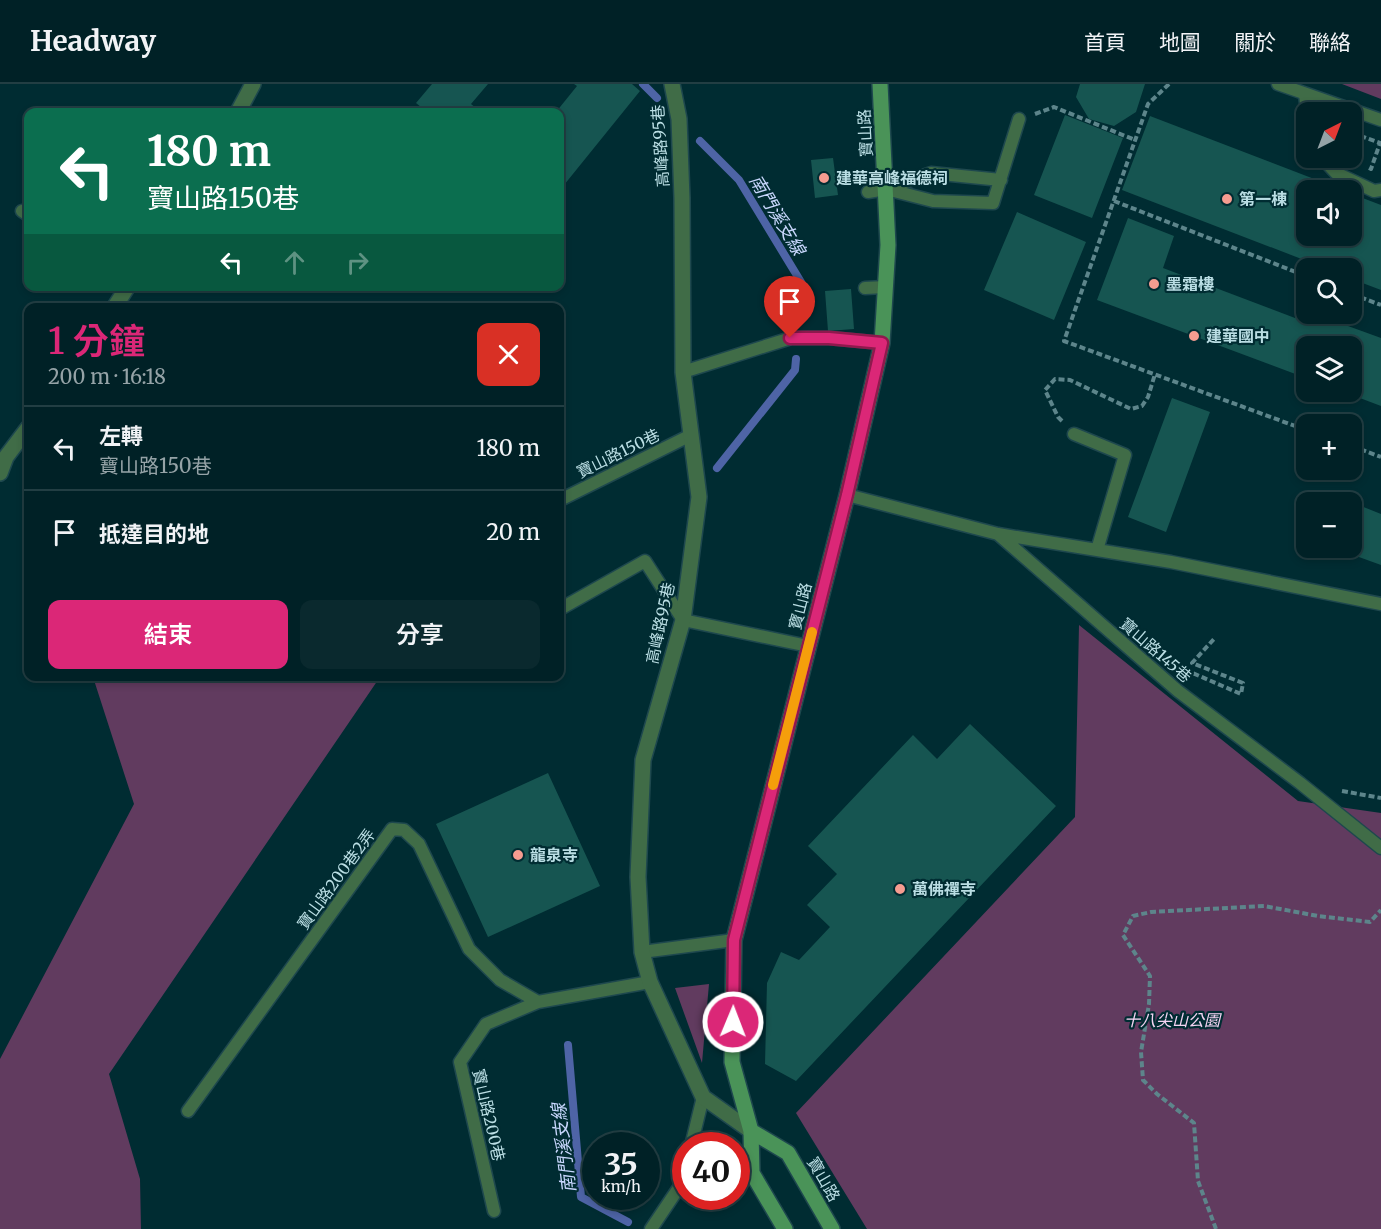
<!DOCTYPE html>
<html lang="zh-TW">
<head>
<meta charset="utf-8">
<style>
  body { margin:0; font-family:Merriweather,"Noto Sans TC",serif; background:#0a292e; color:#f1f3f6; height:100vh; display:flex; flex-direction:column; font-size:22px; white-space:nowrap }
  * { box-sizing:border-box; margin:0 }
  p { font-size:20px; color:#95a3a7 }
  .icon { flex:none; width:33px; height:33px; fill:none; stroke:currentColor; stroke-width:2; stroke-linecap:round; stroke-linejoin:round }
  .map { position:relative; flex:1; overflow:hidden }
  .drawer { position:absolute; left:24px; top:219px; width:540px; height:378px; display:flex; flex-direction:column; background:#002126; border-radius:12px; box-shadow:0 3px 9px #0003,0 0 0 2px #223e43 }
  .drawer>* { flex:none }
  .banner { position:absolute; left:24px; top:24px; width:540px; height:183px; border-radius:12px; box-shadow:0 3px 9px #0003,0 0 0 2px #223e43; background:#0b6e4f; color:#fff; overflow:hidden }
  .needle { width:39px; rotate:42deg }
  .tools { position:absolute; left:1296px; top:18px; display:grid; gap:12px }
  .tools a { display:grid; place-items:center; width:66px; height:66px; border-radius:12px; background:#002126; box-shadow:0 3px 9px #0003,0 0 0 2px #223e43; font-size:30px }
  .speed { position:absolute; left:582px; top:1048px; display:flex; gap:12px; font-size:30px; font-weight:700; text-align:center }
  .speed>* { display:grid; place-content:center; width:78px; height:78px; border-radius:50%; background:#002126; box-shadow:0 3px 9px #0003,0 0 0 2px #223e43; line-height:1 }
  .speed small { font-size:15px; font-weight:400 }
  .speed .limit { border:9px solid #d22; background:#fff; color:#111 }
  .pin { position:absolute; display:grid; place-items:center; width:51px; height:51px; color:#fff; margin:-62px -26px; border-radius:50% 50% 50% 0; rotate:-45deg; box-shadow:0 0 6px #0007 }
  .pin .icon { rotate:45deg }
  .me { position:absolute; width:66px; margin:-33px; rotate:1deg; stroke-linejoin:round; filter:drop-shadow(0 0 4px #0008) }
  .turn { display:flex; align-items:center; gap:21px; height:126px; padding:0 24px; font-size:27px }
  .turn .icon { width:78px; height:78px; stroke-width:2.5 }
  .turn b { display:block; font-size:42px; line-height:51px }
  .lanes { display:flex; align-items:center; height:57px; padding:0 24px; background:#0003; justify-content:center; gap:30px; direction:ltr }
  .lanes .off { opacity:.35 }
  .round { display:grid; place-items:center; flex:none; width:63px; height:63px; border-radius:12px; background:#0a292e }
  .head { display:flex; align-items:center; justify-content:space-between; height:102px; padding:0 24px }
  h1 { font-size:36px; font-weight:600; line-height:45px; color:#db2777 }
  .cta { display:flex; gap:12px; margin-top:auto; padding:12px 24px }
  .cta a { flex:1; height:69px; border-radius:12px; background:#db2777; color:#fff; font-size:24px; font-weight:600; line-height:69px; text-align:center }
  .cta a+a { background:#0a292e; color:#f1f3f6 }
  ul { padding:0; list-style:none }
  li { display:flex; align-items:center; gap:18px; height:84px; padding:0 24px; border-top:2px solid #223e43 }
  li div { flex:1 }
  li b { display:block; font-size:22px }
  li em { font-style:normal }
  header { display:flex; align-items:center; gap:36px; box-sizing:border-box; height:84px; padding:0 30px; background:#002126; border-bottom:2px solid #223e43 }
  header strong { font-size:28px }
  nav { display:flex; gap:33px; margin-inline-start:auto; font-size:21px }
  .map>svg:first-child { display:block }
  .green { fill:#613b5f }
  .lines { fill:none; stroke-linecap:round; stroke-linejoin:round }
  .stream { stroke:#4e64a6; stroke-width:8 }
  .building { fill:#165551 }
  .lane-casing { stroke:#1e484e; stroke-width:15 }
  .street-casing { stroke:#1e484e; stroke-width:18 }
  .secondary-casing { stroke:#1e484e; stroke-width:18 }
  .path { stroke:#5d858b; stroke-width:4; stroke-dasharray:6 3; stroke-linecap:butt }
  .lane { stroke:#406c47; stroke-width:12 }
  .street { stroke:#406c47; stroke-width:15 }
  .secondary { stroke:#4a9358; stroke-width:15 }
  .route-casing { stroke:#8e194d; stroke-width:15 }
  .route { stroke:#db2777; stroke-width:10 }
  .slow { stroke:#f59e0b; stroke-width:10 }
  .poi-dot { fill:#f59c90; stroke:#002c32; stroke-width:2 }
  .labels { text-anchor:middle; stroke-width:4.5; stroke-linejoin:round; paint-order:stroke }
  .street-label { font-size:16px; fill:#badee4; stroke:#002c32 }
  .poi-label { font-size:16px; font-weight:bold; fill:#badee4; stroke:#002c32; text-anchor:start }
  .park-label { font-size:16px; font-style:italic; fill:#f5d4f3; stroke:#002c32 }
  .water-label { font-size:18px; font-style:italic; fill:#c8d7fd; stroke:#002c32 }
</style>
</head>
<body>
<header>
<strong>Headway</strong>
<nav><a>首頁</a><a>地圖</a><a>關於</a><a>聯絡</a></nav>
</header>
<div class="map">
<svg width="1381" height="1145" viewBox="0 0 1381 1145">
  <rect width="100%" height="100%" fill="#002c32"/>
  <path class="green" d="M1342,0H1381V15Z
    M1079,541L1298,717L1381,729V1145H867L796,1029L1075,733Z
    M93,593H380L109,990L140,1095L141,1145H0V975L134,720Z
    M709,900L702,979L675,904Z"/>
  <g class="lines">
    <path class="stream" d="M643,0L657,14
      M700,57L739,96L804,203L800,233
      M717,384L795,286L796,275
      M568,961L581,1113L628,1138"/>
  </g>
  <path class="building" d="M432,0H488L471,20L481,28H427L416,19Z
    M574,0H632L640,7L560,106V28H556L577,2Z
    M1080,0H1145L1136,28L1114,42L1089,35L1076,13Z
    M1065,31L1123,54L1092,134L1034,111Z
    M1150,32L1343,106H1306V152H1352V110L1381,121V206L1352,195V184H1325L1122,106Z
    M833,74L838,111L815,114L811,76Z
    M1017,128L1086,158L1054,236L984,206Z
    M1128,134L1174,152L1163,184L1295,234L1296,223L1306,227V230H1315L1381,254V322L1344,308H1352V262H1306V294L1097,216Z
    M851,205L854,245L828,247L825,207Z
    M1172,314L1210,328L1166,448L1128,433Z
    M1326,408L1381,430V481L1334,464H1352V418H1322Z
    M970,640L1056,722L796,997L765,980L767,899L781,868L799,876L830,843L807,821L837,790L808,762L913,651L937,675Z
    M548,689L600,802L488,853L436,740Z"/>
  <g class="lines">
    <g class="lane-casing">
      <path id="lane" d="M1278,0L1381,36
        M1305,10L1307,28
        M1322,74L1336,89L1374,107L1381,106
        M886,105L933,117L993,119L1019,35
        M868,108L886,105L931,89L1001,96
        M22,127L28,131
        M865,204L885,203
        M683,288L791,254H829L882,259
        M1074,350L1125,371L1097,466
        M847,411L998,450L1171,478L1381,520
        M560,416L691,351
        M999,451L1178,607L1300,699L1381,764
        M560,525L645,477L683,536L808,562
        M642,868L734,856
        M188,1027L392,745L404,746L419,760L469,865L500,896L538,918
        M691,1062L703,1013
        M494,1127L460,978L486,940L538,918L650,898
        M651,1145L682,1099L686,1086"/>
    </g>
    <g class="street-casing">
      <path id="street" d="M672,0L679,35L682,114L683,288L699,413L683,536L643,676L638,793L642,868L650,898L703,1013L751,1047
        M238,28L253,0
        M114,224L128,202
        M0,389L6,373L28,344"/>
    </g>
    <g class="secondary-casing">
      <path id="secondary" d="M751,1047L788,1069L832,1145
        M785,1145L752,1089L751,1047L732,978L734,856L847,411L882,259L888,161L880,0"/>
    </g>
    <path class="path" d="M1169,0L1148,20L1064,257L1306,346
      M1035,30L1054,23L1135,56
      M1352,62L1355,50L1380,59L1371,85L1369,84
      M1114,117L1306,192
      M1352,210L1381,221
      M1062,337L1058,333L1045,306L1055,295L1070,296L1131,325L1142,322L1148,313L1155,290
      M1352,362L1381,373
      M1187,590L1188,587L1241,610L1243,599L1192,579L1214,555
      M1342,707L1381,714
      M1216,1145L1198,1097L1194,1039L1157,1010L1143,996L1141,968L1149,920L1150,892L1123,851L1133,832L1151,828L1264,822L1318,832L1370,838L1381,826"/>
    <use href="#lane" class="lane"/>
    <use href="#street" class="street"/>
    <use href="#secondary" class="secondary"/>
  </g>
  <g class="lines">
    <g class="route-casing">
      <path id="route" d="M733,938L734,856L847,411L882,259L829,254H790"/>
    </g>
    <use href="#route" class="route"/>
    <path class="slow" d="M773,701L812,548"/>
  </g>
  <g class="poi-dot">
    <circle cx="824" cy="94" r="6"/>
    <circle cx="1227" cy="115" r="6"/>
    <circle cx="1154" cy="200" r="6"/>
    <circle cx="1194" cy="252" r="6"/>
    <circle cx="518" cy="771" r="6"/>
    <circle cx="900" cy="805" r="6"/>
  </g>
  <g class="labels">
    <g class="street-label">
      <text transform="translate(865 49) rotate(-93)" y="6">寶山路</text>
      <text transform="translate(660 62) rotate(-94)" y="6">高峰路95巷</text>
      <text transform="translate(618 369) rotate(-26)" y="6">寶山路150巷</text>
      <text transform="translate(800 522) rotate(-76)" y="6">寶山路</text>
      <text transform="translate(660 539) rotate(-78)" y="6">高峰路95巷</text>
      <text transform="translate(1156 566) rotate(41)" y="6">寶山路145巷</text>
      <text transform="translate(336 795) rotate(-54)" y="6">寶山路200巷2弄</text>
      <text transform="translate(489 1031) rotate(77)" y="6">寶山路200巷</text>
      <text transform="translate(824 1095) rotate(60)" y="6">寶山路</text>
    </g>
    <g class="poi-label">
      <text x="836" y="100">建華高峰福德祠</text>
      <text x="1239" y="121">第一棟</text>
      <text x="1166" y="206">墨霜樓</text>
      <text x="1206" y="258">建華國中</text>
      <text x="530" y="777">龍泉寺</text>
      <text x="912" y="811">萬佛禪寺</text>
    </g>
    <g class="park-label">
      <text x="1172" y="942">十八尖山公園</text>
    </g>
    <g class="water-label">
      <text transform="translate(777 131) rotate(59)" y="6">南門溪支線</text>
      <text transform="translate(564 1064) rotate(-97)" y="6">南門溪支線</text>
    </g>
  </g>
</svg>
<div class="tools">
<a><svg class="needle" viewBox="-14 -14 28 28"><path d="M0-13l5 13h-10z" fill="#e53935"/><path d="M0 13l5-13h-10z" fill="#95a3a7"/></svg></a>
<a><svg class="icon" aria-label="sound" viewBox="0 0 24 24"><path d="M4 9h4l5-4v14l-5-4H4zM17 9q2 3 0 6"/></svg></a>
<a><svg class="icon" aria-label="search" viewBox="0 0 24 24"><circle cx="10" cy="10" r="6"/><path d="M15 15l6 6"/></svg></a>
<a><svg class="icon" aria-label="layers" viewBox="0 0 24 24"><path d="M12 4l9 5-9 5-9-5zM3 14l9 5 9-5"/></svg></a>
<a>+</a>
<a>−</a>
</div>
<div class="speed"><div>35<small>km/h</small></div><div class="limit">40</div></div>
<div class="pin" style="left:790px;top:254px;background:#d93025"><svg class="icon" aria-label="arrive" viewBox="0 0 24 24"><path d="M6 21V4h12l-3 4 3 4H6"/></svg></div>
<svg class="me" style="left:733px;top:938px" viewBox="-20 -20 40 40"><circle r="17" fill="#db2777" stroke="#fff" stroke-width="3"/><path d="M0-11L8 9 0 5-8 9z" fill="#fff"/></svg>
<div class="banner">
<div class="turn"><svg class="icon" aria-label="left" viewBox="0 0 24 24"><path d="M17 20v-9H6M10 6l-5 5 5 5"/></svg><div><b>180 m</b>寶山路150巷</div></div>
<div class="lanes"><svg class="icon" aria-label="left" viewBox="0 0 24 24"><path d="M17 20v-9H6M10 6l-5 5 5 5"/></svg><svg class="icon off" aria-label="ahead" viewBox="0 0 24 24"><path d="M12 20V5M6 11l6-6 6 6"/></svg><svg class="icon off" aria-label="right" viewBox="0 0 24 24"><path d="M7 20v-9h11M14 6l5 5-5 5"/></svg></div>
</div>
<section class="drawer">
<div class="head"><div><h1>1 分鐘</h1><p>200 m · 16:18</p></div><a class="round" style="background:#d93025;color:#fff"><svg class="icon" aria-label="close" viewBox="0 0 24 24"><path d="M6 6l12 12M18 6L6 18"/></svg></a></div>
<ul>
<li><svg class="icon" aria-label="left" viewBox="0 0 24 24"><path d="M17 20v-9H6M10 6l-5 5 5 5"/></svg><div><b>左轉</b><p>寶山路150巷</p></div><em>180 m</em></li>
<li><svg class="icon" aria-label="arrive" viewBox="0 0 24 24"><path d="M6 21V4h12l-3 4 3 4H6"/></svg><div><b>抵達目的地</b></div><em>20 m</em></li>
</ul>
<div class="cta"><a>結束</a><a>分享</a></div>
</section>
</div>
</body>
</html>
